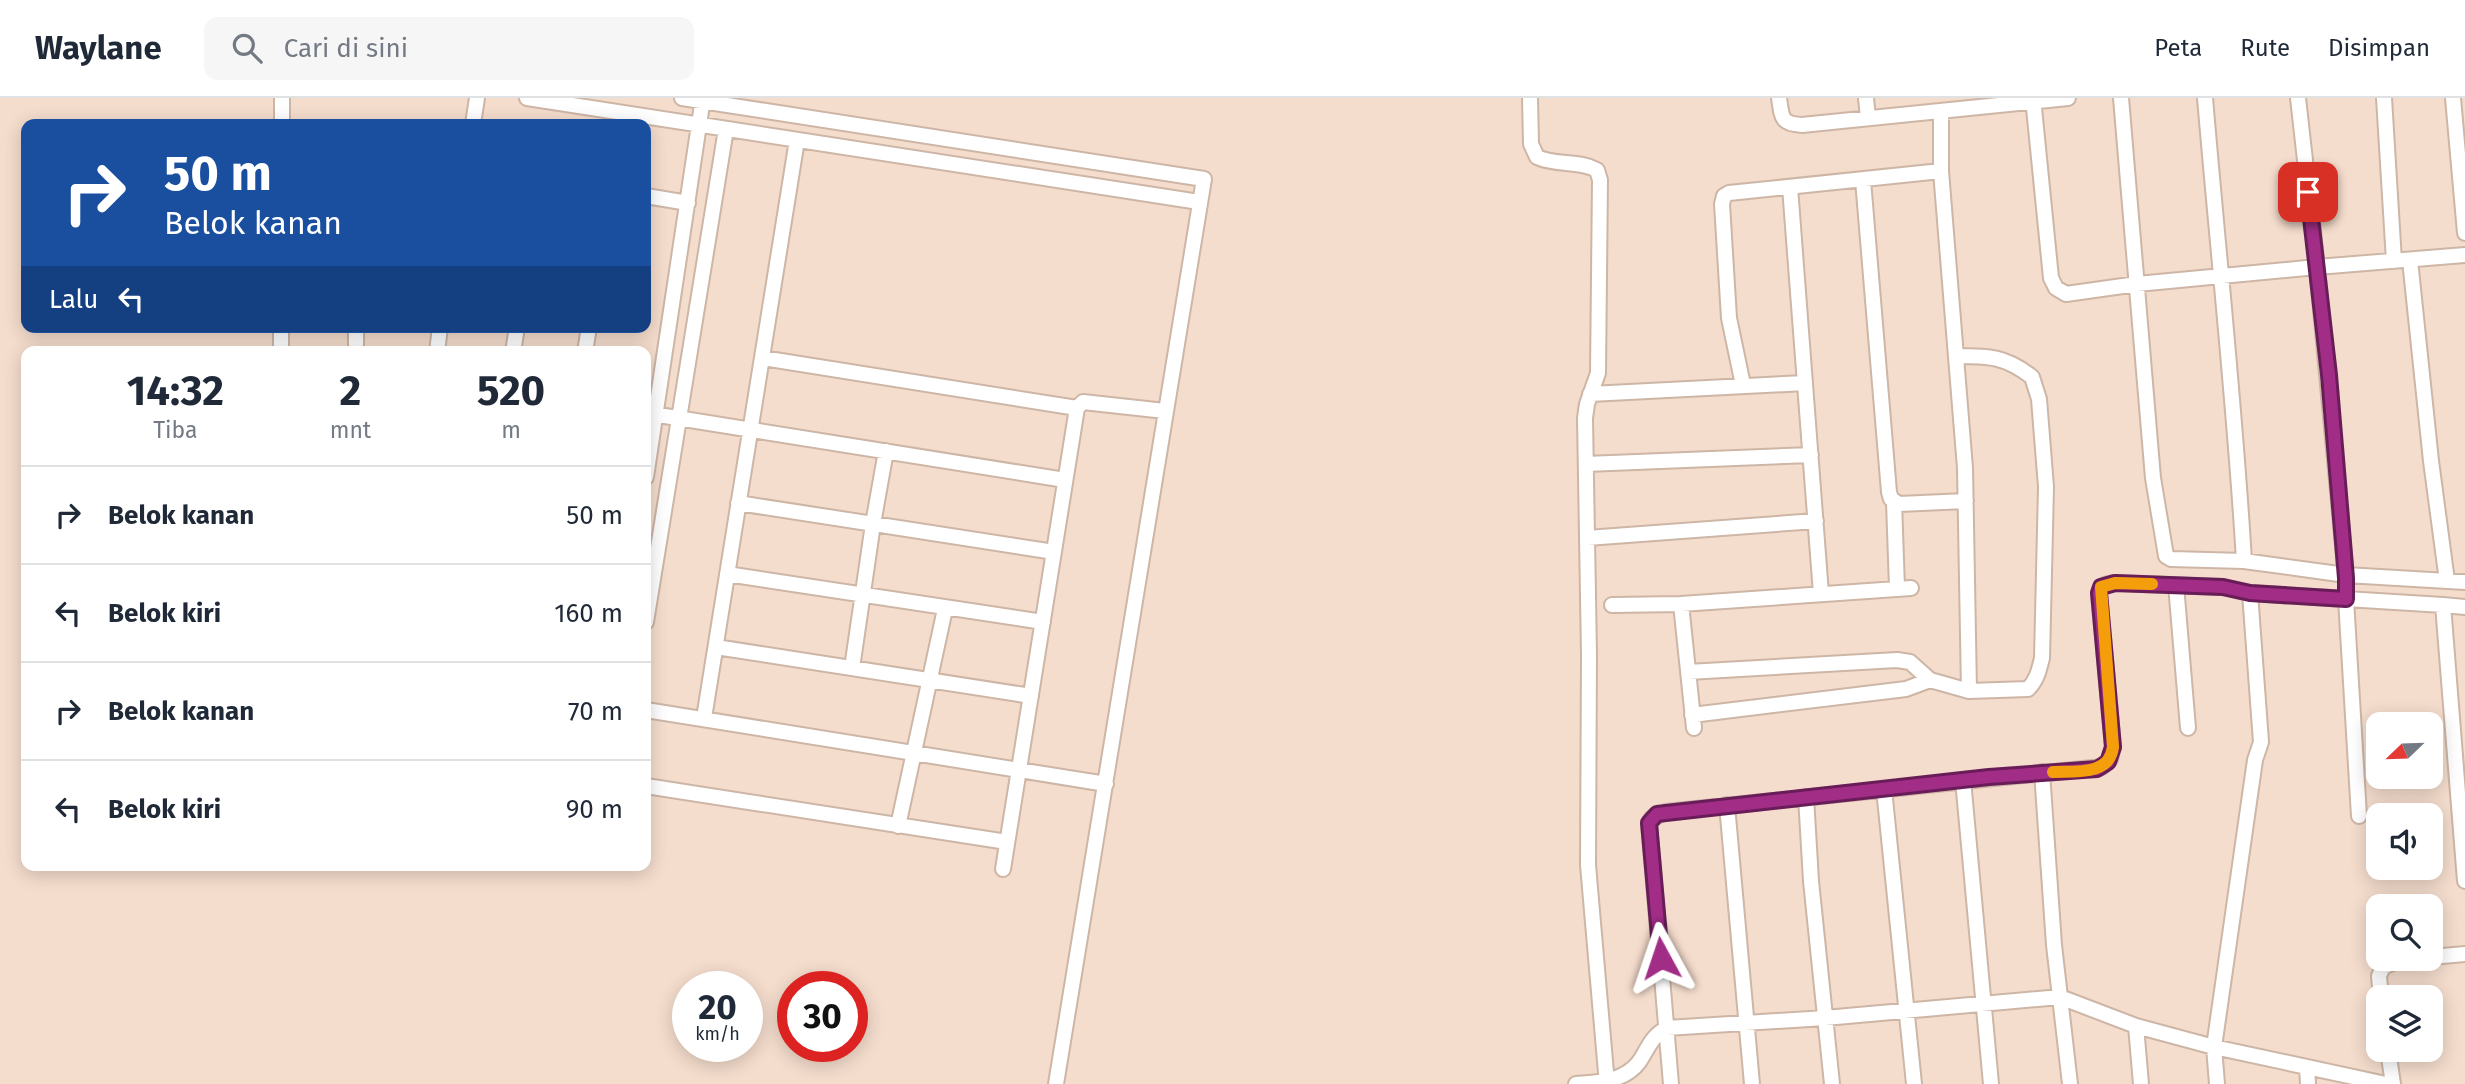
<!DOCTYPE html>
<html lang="id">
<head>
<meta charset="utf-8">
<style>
  body { margin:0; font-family:"Fira Sans",sans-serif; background:#f6f6f7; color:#1f2937; height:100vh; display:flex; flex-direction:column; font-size:26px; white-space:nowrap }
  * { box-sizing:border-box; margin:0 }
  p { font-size:23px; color:#747a83 }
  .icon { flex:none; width:38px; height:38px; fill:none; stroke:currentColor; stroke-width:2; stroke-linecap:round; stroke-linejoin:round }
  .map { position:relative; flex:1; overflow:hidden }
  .drawer { position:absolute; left:21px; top:248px; width:630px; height:525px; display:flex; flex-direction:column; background:#fff; border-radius:14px; box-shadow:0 4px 18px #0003 }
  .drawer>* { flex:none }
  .top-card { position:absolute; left:21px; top:21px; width:630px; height:214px; border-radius:14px; box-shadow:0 4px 18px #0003; background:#1a4fa0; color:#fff; overflow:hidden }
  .needle { width:46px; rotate:247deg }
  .fabs { position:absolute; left:2366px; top:614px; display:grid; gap:14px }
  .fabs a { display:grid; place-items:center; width:77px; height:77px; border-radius:14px; background:#fff; box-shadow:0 4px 18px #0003; font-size:35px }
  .speed { position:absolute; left:672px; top:873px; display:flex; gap:14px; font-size:35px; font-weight:700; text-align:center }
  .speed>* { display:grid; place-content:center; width:91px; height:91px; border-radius:50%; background:#fff; box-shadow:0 4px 18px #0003; line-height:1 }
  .speed small { font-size:18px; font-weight:400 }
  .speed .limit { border:10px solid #d22; background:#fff; color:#111 }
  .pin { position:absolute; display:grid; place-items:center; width:60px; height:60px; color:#fff; margin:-30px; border-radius:14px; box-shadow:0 4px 10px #0006 }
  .me { position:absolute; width:77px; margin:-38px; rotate:355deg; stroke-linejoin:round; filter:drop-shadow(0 0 5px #0008) }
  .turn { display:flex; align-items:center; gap:24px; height:147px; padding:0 28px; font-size:32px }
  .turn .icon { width:91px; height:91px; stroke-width:2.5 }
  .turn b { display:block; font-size:49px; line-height:60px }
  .then { display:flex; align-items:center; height:66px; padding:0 28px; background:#0003; gap:14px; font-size:26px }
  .eta { display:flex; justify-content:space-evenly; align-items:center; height:119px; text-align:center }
  .eta b { font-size:42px; font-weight:700; line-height:49px }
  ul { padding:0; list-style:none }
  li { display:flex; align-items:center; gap:21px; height:98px; padding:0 28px; border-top:2px solid #e0e1e3 }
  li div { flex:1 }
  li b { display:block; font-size:26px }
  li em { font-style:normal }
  header { display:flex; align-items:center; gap:42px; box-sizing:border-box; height:98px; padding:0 35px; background:#fff; border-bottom:2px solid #e0e1e3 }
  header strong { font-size:33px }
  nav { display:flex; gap:38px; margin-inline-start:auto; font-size:24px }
  .search { width:490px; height:63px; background:#f6f6f7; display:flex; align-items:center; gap:18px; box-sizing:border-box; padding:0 24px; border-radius:14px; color:#747a83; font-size:26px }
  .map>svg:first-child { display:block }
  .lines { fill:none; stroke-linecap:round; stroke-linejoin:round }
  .minor-casing { stroke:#cdb6a6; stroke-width:18 }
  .minor { stroke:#fff; stroke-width:14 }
  .route-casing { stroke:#691d58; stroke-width:18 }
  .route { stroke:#a22d87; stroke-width:12 }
  .slow { stroke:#f59e0b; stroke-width:12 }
</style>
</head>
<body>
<header>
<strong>Waylane</strong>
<div class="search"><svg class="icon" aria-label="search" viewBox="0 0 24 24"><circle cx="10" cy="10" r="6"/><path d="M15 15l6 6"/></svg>Cari di sini</div>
<nav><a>Peta</a><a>Rute</a><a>Disimpan</a></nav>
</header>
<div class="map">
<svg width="2465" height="986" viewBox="0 0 2465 986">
  <rect width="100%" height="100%" fill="#f5ddcd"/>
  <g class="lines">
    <g class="minor-casing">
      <path id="minor" d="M527,0L1199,104
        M682,0L1204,81L1056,986
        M1530,0L1531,46L1537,59C1556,68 1579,62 1597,72L1600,82L1598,275L1587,306L1585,320L1589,557L1588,767L1607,986
        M1779,0C1782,20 1781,26 1802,27L2068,0
        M1866,0L1868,20
        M2033,0L2051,180L2056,190L2066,196L2137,186L2317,169L2346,480V501L2443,507L2465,783
        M2121,0L2153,380L2166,458L2171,461L2244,463L2346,477L2465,484
        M2205,0C2218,154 2235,309 2244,463
        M2298,0L2317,169L2465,157
        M2384,0L2394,163
        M2453,0L2465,135
        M282,26V0
        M473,26L477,0
        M1863,82L1889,394L1891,401L1899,406L1966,403
        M1790,89L1821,496
        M646,98L688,105
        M2410,162L2431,363L2447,483
        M356,229V254
        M281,254V229
        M437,254L440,229
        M513,254L517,229
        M585,254L589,229
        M1956,258C1989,258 2005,258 2032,279L2039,301L2046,389L2042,560C2039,572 2037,582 2028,591L1969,593
        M762,260L1077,310
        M1743,287L1729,220L1722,106L1724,98L1729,95L1941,73
        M1590,296L1805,285
        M646,315L1065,382
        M1586,366L1811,357
        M646,379L703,0
        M1894,404L1897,490
        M738,405L1054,454
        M1587,440L1816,423
        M727,476L1043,524
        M2176,487L2188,630
        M1681,506L1694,630
        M1612,507L1681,506L1911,490
        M2443,507L2465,509
        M646,524L726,31
        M716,549L1031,598
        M852,570L873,426L886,353
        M1688,574L1897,562L1910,564L1930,582
        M646,612L1106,686
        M1692,617L1906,591L1930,582L1969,593L1965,370L1941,73V13
        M704,620L797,42
        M2042,674L2054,847L2070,986
        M1963,682L1991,986
        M646,688L1007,744
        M1884,691L1914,986
        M1806,699L1811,783L1832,986
        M1727,707L1752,986
        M898,728L945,511
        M1003,771L1077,310L1083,304L1165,313
        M2431,859L2465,856
        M2381,900L2379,878L2383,869L2397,863L2414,861
        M2136,928L2141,986
        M2388,952L2393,986
        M2307,969L2308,986
        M1576,986C1598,984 1624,984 1639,964C1648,951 1651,938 1667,930L1825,920L2060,899L2136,928L2214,949L2386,986
        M1671,986L1649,725L1652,720L1666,714L2102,669L2110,661L2113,649L2099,495C2102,486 2107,486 2115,485L2223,489L2250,495L2346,501L2359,718
        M2217,986L2214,949L2255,662L2261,644L2250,495"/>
    </g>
    <use href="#minor" class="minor"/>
  </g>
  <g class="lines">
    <g class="route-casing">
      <path id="route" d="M1661,860L1649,725L1657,716L1989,679L2097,671L2108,664L2113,649L2099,495L2101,489L2115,485L2223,489L2250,495L2346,501V480L2329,277L2308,94"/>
    </g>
    <use href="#route" class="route"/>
    <path class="slow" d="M2053,674C2074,673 2110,678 2113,649L2101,489L2115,485L2152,486"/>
  </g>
</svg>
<div class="fabs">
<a><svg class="needle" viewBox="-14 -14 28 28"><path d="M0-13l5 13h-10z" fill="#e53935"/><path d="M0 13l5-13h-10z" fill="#747a83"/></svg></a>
<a><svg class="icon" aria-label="sound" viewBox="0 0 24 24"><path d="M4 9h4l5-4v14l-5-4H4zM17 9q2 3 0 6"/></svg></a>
<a><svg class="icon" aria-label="search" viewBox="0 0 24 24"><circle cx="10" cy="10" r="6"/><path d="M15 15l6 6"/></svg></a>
<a><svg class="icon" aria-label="layers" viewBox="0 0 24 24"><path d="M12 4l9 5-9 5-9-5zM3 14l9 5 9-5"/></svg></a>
</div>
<div class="speed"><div>20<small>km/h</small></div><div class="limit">30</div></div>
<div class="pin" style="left:2308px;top:94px;background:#d93025"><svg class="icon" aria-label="arrive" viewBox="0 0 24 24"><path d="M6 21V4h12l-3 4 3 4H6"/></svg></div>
<svg class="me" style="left:1661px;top:860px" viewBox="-20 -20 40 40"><path d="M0-17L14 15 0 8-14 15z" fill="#a22d87" stroke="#fff" stroke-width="4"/></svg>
<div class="top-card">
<div class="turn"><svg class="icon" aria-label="right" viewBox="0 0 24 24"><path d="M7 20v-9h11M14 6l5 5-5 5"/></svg><div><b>50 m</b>Belok kanan</div></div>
<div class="then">Lalu<svg class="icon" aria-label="left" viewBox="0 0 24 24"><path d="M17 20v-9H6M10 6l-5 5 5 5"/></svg></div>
</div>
<section class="drawer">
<div class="eta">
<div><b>14:32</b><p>Tiba</p></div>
<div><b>2</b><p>mnt</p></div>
<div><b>520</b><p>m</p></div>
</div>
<ul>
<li><svg class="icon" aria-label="right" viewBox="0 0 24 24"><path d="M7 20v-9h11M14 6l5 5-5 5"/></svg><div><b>Belok kanan</b></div><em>50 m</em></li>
<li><svg class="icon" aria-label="left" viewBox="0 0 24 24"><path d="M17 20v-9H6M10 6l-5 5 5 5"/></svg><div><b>Belok kiri</b></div><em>160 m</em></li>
<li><svg class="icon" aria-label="right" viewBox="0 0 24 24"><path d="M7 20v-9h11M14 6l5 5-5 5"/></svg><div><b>Belok kanan</b></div><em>70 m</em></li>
<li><svg class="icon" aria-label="left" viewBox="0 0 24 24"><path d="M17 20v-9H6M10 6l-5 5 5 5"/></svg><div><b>Belok kiri</b></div><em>90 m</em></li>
</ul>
</section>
</div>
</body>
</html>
